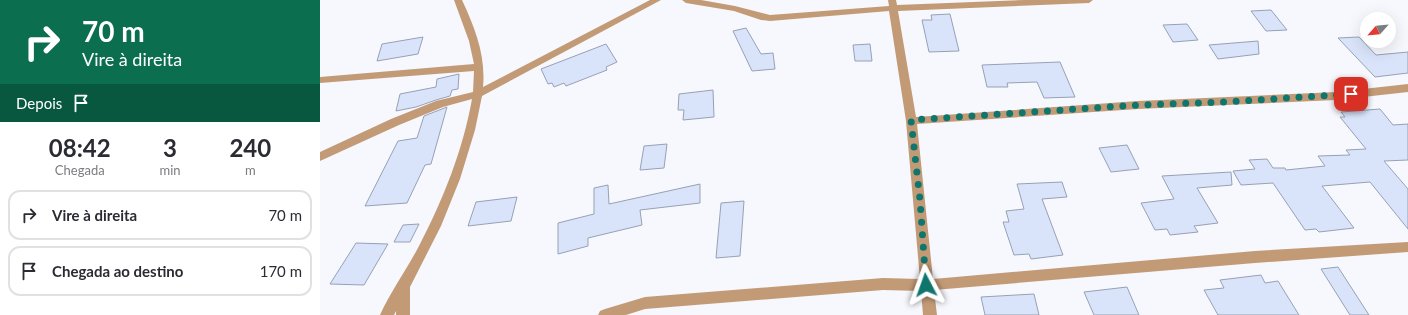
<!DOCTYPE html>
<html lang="pt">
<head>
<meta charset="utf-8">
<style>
  body { margin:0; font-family:Lato,sans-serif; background:#f2f2f3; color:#2b2b33; height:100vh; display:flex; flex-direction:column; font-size:15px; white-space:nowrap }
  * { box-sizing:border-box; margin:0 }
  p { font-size:13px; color:#7c7c81 }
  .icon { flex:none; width:22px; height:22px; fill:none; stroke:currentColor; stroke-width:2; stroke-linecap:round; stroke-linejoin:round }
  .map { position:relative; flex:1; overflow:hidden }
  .side { display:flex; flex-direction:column; background:#fff; width:320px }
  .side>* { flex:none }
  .banner { background:#0b6e4f; color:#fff; overflow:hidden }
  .needle { width:26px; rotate:243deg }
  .fabs { position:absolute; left:1040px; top:12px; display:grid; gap:8px }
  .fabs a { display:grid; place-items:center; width:36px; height:36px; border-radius:50%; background:#fff; box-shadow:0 4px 16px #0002; font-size:20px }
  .pin { position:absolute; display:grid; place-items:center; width:34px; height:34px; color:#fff; margin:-17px; border-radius:8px; box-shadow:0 2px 6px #0006 }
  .me { position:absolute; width:44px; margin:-22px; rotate:356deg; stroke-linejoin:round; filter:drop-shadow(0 0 3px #0008) }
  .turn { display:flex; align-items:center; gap:14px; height:84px; padding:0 16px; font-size:18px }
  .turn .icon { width:52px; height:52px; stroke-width:2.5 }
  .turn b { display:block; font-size:28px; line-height:34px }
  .then { display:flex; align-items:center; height:38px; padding:0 16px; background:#0003; gap:8px; font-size:15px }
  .eta { display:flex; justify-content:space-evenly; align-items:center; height:68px; text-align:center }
  .eta b { font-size:24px; font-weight:700; line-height:28px }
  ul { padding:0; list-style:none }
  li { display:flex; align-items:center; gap:12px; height:50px; margin:0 8px 6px; padding:0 8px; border:2px solid #e1e1e2; border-radius:12px }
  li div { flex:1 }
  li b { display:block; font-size:15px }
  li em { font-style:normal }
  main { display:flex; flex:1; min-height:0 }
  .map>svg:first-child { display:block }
  .building { fill:#d9e4fa; stroke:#97a1b5 }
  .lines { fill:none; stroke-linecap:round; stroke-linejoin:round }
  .minor { fill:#c39a76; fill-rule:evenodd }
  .route { stroke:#0f766e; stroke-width:7; stroke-dasharray:0 12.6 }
</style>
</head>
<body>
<main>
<section class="side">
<div class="banner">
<div class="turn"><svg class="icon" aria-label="right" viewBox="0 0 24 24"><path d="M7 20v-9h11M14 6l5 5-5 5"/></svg><div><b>70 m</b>Vire à direita</div></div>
<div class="then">Depois<svg class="icon" aria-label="arrive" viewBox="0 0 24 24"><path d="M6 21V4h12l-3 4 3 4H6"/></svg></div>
</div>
<div class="eta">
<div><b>08:42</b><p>Chegada</p></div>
<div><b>3</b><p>min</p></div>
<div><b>240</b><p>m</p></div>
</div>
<ul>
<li><svg class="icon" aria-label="right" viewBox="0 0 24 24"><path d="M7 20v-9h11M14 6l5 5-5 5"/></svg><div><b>Vire à direita</b></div><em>70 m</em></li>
<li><svg class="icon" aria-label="arrive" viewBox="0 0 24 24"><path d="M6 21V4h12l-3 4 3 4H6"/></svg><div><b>Chegada ao destino</b></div><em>170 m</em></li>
</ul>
</section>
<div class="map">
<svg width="1088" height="315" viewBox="0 0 1088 315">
  <rect width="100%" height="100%" fill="#f6f8fd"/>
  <path class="building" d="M951,10L967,30L946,31L931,11Z
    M630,14L639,51L609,52L602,20H612L611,15Z
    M867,24L878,40L853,42L843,25Z
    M426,28L441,54L453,53L455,69L432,71L413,31Z
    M103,37L98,54L57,61L62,44Z
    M1039,37L1056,55L1088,52V73L1055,77L1018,38Z
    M938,41L939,54L898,59L889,45Z
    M286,44L297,62L286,67L287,70L246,86L244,83L234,87L232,83L228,84L221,69Z
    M550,44L552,61H535L533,45Z
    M740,62L755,97L724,98L717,82L687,83L688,87H667L662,65Z
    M139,74L138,89L132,90L130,96L116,100L96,107L76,111L80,94L116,87L117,79Z
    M393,90L394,117L363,120L364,110H358L359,94Z
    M127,107L111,164L105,165L87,203L45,206L78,141L97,138L104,116Z
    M1060,109L1073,125L1088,124V160L1064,161L1088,189V229L1050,182L1002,186L1034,228L999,232L996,229L985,230L953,183L921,185L913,171L935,169L929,160L947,159L953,168H965L966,170L1005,166L998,156L1030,155L1026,150L1046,149L1020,117H1025L1021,112Z
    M347,144L344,168L320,170L324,146Z
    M807,145L819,169L791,172L779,148Z
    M911,172L912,185L877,188L898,223L874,226L878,232L850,235L847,229L835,230L821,203L854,199L842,176Z
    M742,182L747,197L722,199L743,255L711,259L709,254L694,255L683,222H689L686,211L704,209L697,184Z
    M380,184V203L320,210L322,225L268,238V246L238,254V223L274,214V188L288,185L289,204Z
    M197,197L191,221L148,226L156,202Z
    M424,201L420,256L396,258L401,203Z
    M99,224L90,242H74L83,225Z
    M36,243L68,244L44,285L10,284Z
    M1018,267L1049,315H1030L1001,269Z
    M941,275L945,283L958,281L979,315H898L884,290L904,288L900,280Z
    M807,287L819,315H774L764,292Z
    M714,294L719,315H665L661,297Z"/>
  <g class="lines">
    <path class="minor" d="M134,0H142C155,28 166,56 163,87L330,0H341L162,96L155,130L140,179L121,226L90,287V315H76V311L74,315H60C71,291 87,269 99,246C123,200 143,150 152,99L123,107L79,125L0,161V152L71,119L116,101L153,92L154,71L0,83V77L154,64L149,41Z
      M362,0H381L415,6L450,15L569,6L568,0H576L577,5L704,0H773L769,3L578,11L596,117L818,101L1016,92L1088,84V92L1016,100L818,109L597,124L613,279L935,251L1088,242V252L935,263L614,290L617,315H603L601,291L563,290L325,309L306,315H278L280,311L285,309L325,297L563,278L600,279L586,121L569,11L450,21L441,20L414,11L366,3Z"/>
  </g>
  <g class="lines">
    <path class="route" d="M606,285L600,200L591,120L818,105L905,102L1031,94"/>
  </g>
</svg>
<div class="fabs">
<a><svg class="needle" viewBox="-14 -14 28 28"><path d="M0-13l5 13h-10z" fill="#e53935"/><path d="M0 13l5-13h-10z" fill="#7c7c81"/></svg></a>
</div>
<div class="pin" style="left:1031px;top:94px;background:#d93025"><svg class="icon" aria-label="arrive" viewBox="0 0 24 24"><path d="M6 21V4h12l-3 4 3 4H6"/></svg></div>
<svg class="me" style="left:606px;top:285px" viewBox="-20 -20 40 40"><path d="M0-17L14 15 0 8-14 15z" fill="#0f766e" stroke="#fff" stroke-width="4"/></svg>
</div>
</main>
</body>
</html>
